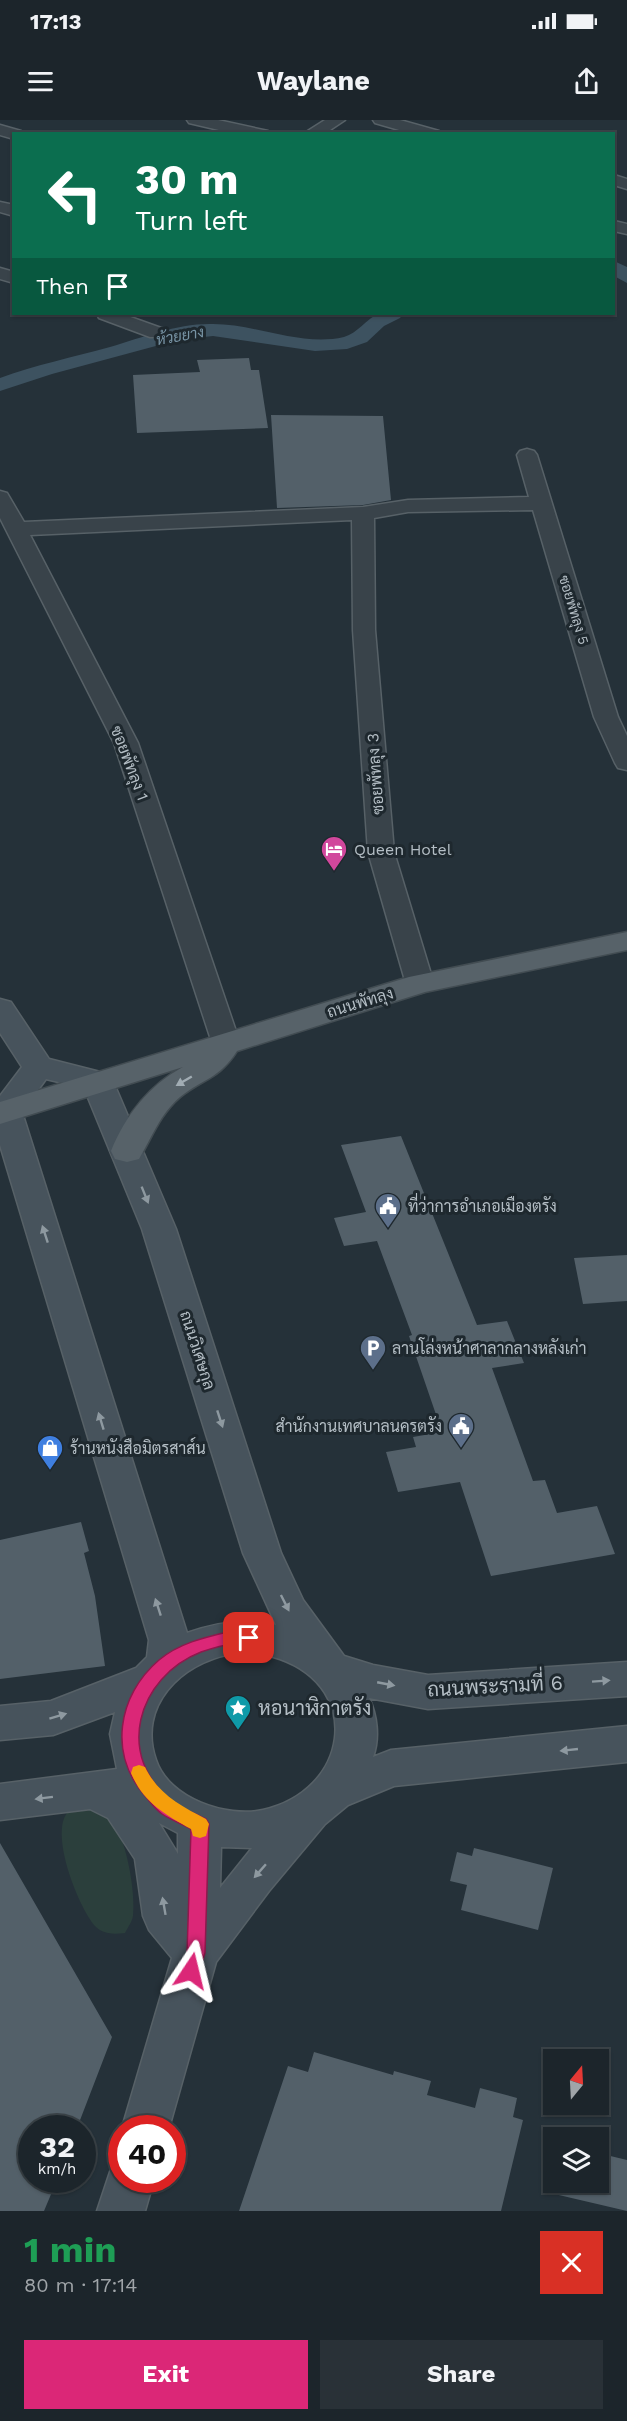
<!DOCTYPE html>
<html lang="en">
<head>
<meta charset="utf-8">
<style>
  body { margin:0; font-family:"Work Sans",Sarabun,sans-serif; background:#293137; color:#f1f3f6; height:100vh; display:flex; flex-direction:column; font-size:22px; white-space:nowrap }
  * { box-sizing:border-box; margin:0 }
  p { font-size:20px; color:#a0a5a9 }
  .icon { flex:none; width:33px; height:33px; fill:none; stroke:currentColor; stroke-width:2; stroke-linecap:round; stroke-linejoin:round }
  .map { position:relative; height:2091px; overflow:hidden }
  .details { display:flex; flex-direction:column; background:#1c252b; flex:1 }
  .details>* { flex:none }
  .top-card { position:absolute; left:12px; top:12px; width:603px; height:183px; border-radius:0px; box-shadow:0 2px 4px #0004,0 0 0 2px #3a4247; background:#0b6e4f; color:#fff; overflow:hidden }
  .needle { width:39px; rotate:18deg }
  .fabs { position:absolute; left:543px; top:1929px; display:grid; gap:12px }
  .fabs a { display:grid; place-items:center; width:66px; height:66px; border-radius:0px; background:#1c252b; box-shadow:0 2px 4px #0004,0 0 0 2px #3a4247; font-size:30px }
  .speed { position:absolute; left:18px; top:1995px; display:flex; gap:12px; font-size:30px; font-weight:700; text-align:center }
  .speed>* { display:grid; place-content:center; width:78px; height:78px; border-radius:50%; background:#1c252b; box-shadow:0 2px 4px #0004,0 0 0 2px #3a4247; line-height:1 }
  .speed small { font-size:15px; font-weight:400 }
  .speed .limit { border:9px solid #d22; background:#fff; color:#111 }
  .pin { position:absolute; display:grid; place-items:center; width:51px; height:51px; color:#fff; margin:-26px; border-radius:12px; box-shadow:0 3px 9px #0006 }
  .me { position:absolute; width:66px; margin:-33px; rotate:10deg; stroke-linejoin:round; filter:drop-shadow(0 0 4px #0008) }
  .turn { display:flex; align-items:center; gap:21px; height:126px; padding:0 24px; font-size:27px }
  .turn .icon { width:78px; height:78px; stroke-width:2.5 }
  .turn b { display:block; font-size:42px; line-height:51px }
  .then { display:flex; align-items:center; height:57px; padding:0 24px; background:#0003; gap:12px; font-size:22px }
  .round { display:grid; place-items:center; flex:none; width:63px; height:63px; border-radius:0px; background:#293137 }
  .summary { display:flex; align-items:center; justify-content:space-between; height:102px; padding:0 24px }
  h1 { font-size:36px; font-weight:700; line-height:45px; color:#1e9e55 }
  .primary-button { display:flex; gap:12px; margin-top:auto; padding:12px 24px }
  .primary-button a { flex:1; height:69px; border-radius:0px; background:#db2777; color:#fff; font-size:24px; font-weight:700; line-height:69px; text-align:center }
  .primary-button a+a { background:#293137; color:#f1f3f6 }
  .status { display:flex; justify-content:space-between; align-items:center; height:42px; padding:0 30px; background:#1c252b; direction:ltr }
  .status svg { height:16px; fill:currentColor }
  header { display:flex; justify-content:space-between; align-items:center; height:78px; padding:0 24px; background:#1c252b; font-size:27px; font-weight:700 }
  .map>svg:first-child { display:block }
  .green { fill:#2b3f3c }
  .lines { fill:none; stroke-linecap:round; stroke-linejoin:round }
  .canal { fill:#3d5260; fill-rule:evenodd }
  .building { fill:#536069 }
  .street-casing { stroke:#576167; stroke-width:3 }
  .secondary-casing { stroke:#576167; stroke-width:3 }
  .primary-casing { stroke:#424c52; stroke-width:3 }
  .street { fill:#39434a; fill-rule:evenodd }
  .secondary { fill:#47535c; fill-rule:evenodd }
  .primary { fill:#576269; fill-rule:evenodd }
  .oneway { fill:#a1acb3 }
  .oneway2 { fill:#8e99a0 }
  .route { fill:#db2777; stroke:#8e194d; stroke-width:1.5 }
  .slow { fill:#f59e0b }
  .labels { text-anchor:middle; stroke-width:6; stroke-linejoin:round; paint-order:stroke }
  .far-street-label { font-size:14px; fill:#b4bec5; stroke:#1e282e }
  .far-water-label { font-size:15px; font-style:italic; fill:#7894a5; stroke:#1e282e }
  .street-label { font-size:16px; fill:#b4bec5; stroke:#1e282e }
  .poi-label { font-size:16px; fill:#b4bec5; stroke:#1e282e; text-anchor:start }
  .near-street-label { font-size:20px; fill:#b4bec5; stroke:#1e282e }
  .near-poi-label { font-size:20px; fill:#b4bec5; stroke:#1e282e; text-anchor:start }
</style>
</head>
<body>
<div class="status"><b>17:13</b><svg viewBox="0 0 49 12"><path d="M0 12V9h3v3zM5 12V6h3v6zM10 12V3h3v9zM15 12V0h3v12zM26 1h20v11H26zM47 4h2v5h-2z"/></svg></div>
<header><svg class="icon" aria-label="menu" viewBox="0 0 24 24"><path d="M4 6h16M4 12h16M4 18h16"/></svg>Waylane<svg class="icon" aria-label="share" viewBox="0 0 24 24"><path d="M12 15V3M7 8l5-5 5 5M5 13v7h14v-7"/></svg></header>
<div class="map">
<svg width="627" height="2091" viewBox="0 0 627 2091">
  <rect width="100%" height="100%" fill="#253139"/>
  <path class="green" d="M79,1685C91,1687 99,1689 109,1697C126,1713 136,1773 133,1796C132,1802 128,1807 125,1813C115,1814 103,1815 95,1806C78,1786 50,1715 67,1693C69,1690 76,1687 79,1685Z"/>
  <g class="lines">
    <path class="canal" d="M614,141L627,147V163L614,156Z
      M378,194H403L400,198L384,206L367,222L347,229L315,231L213,216L178,220L52,254L0,271V258C36,245 73,237 110,227C144,217 178,203 213,204C256,204 301,227 344,217C358,213 366,199 378,194Z"/>
  </g>
  <path class="building" d="M249,238L251,250H259L268,308L137,313L133,255L200,252L197,240Z
    M271,295L383,296L391,380L363,385L277,388Z
    M401,1016L477,1205L507,1201L524,1243L492,1248L533,1361L545,1360L557,1393L597,1386L615,1434L491,1456L460,1362L398,1372L386,1332L416,1327L413,1317L442,1312L409,1216L412,1215L377,1121L344,1126L334,1098L366,1092L341,1025Z
    M627,1135V1181L583,1184L574,1138Z
    M81,1402L89,1431L84,1433L95,1476L105,1546L0,1559V1420Z
    M0,1723L112,1917L77,2008H32V2060H57L44,2091H0Z
    M474,1728L553,1748L538,1810L461,1790L467,1765L450,1761L457,1732L472,1736Z
    M314,1932L393,1955L394,1951L431,1961L427,1975L475,1988L480,1968L517,1978L513,1997L523,2000L501,2091H239L288,1946L308,1952Z
    M598,2033L627,2040V2091L546,2072L547,2062H598Z"/>
  <g class="lines">
    <g class="street-casing">
      <path id="street" d="M187,0H218L268,11L270,14H236L189,3Z
        M325,0H345L324,14H303Z
        M373,0H400L439,11L441,14H413L375,3Z
        M0,5L21,11L23,14H14V19L0,15Z
        M614,55L627,59V69L614,65Z
        M0,82L14,85V96L0,92Z
        M614,101L627,104V114L614,111Z
        M0,148L14,152V163L0,159Z
        M97,194H122L164,209L166,213L164,217H150L99,198Z
        M527,329L534,331L537,335L618,597L627,616V650L618,648L615,643L594,597L533,390L408,392L374,398L375,510L394,732L434,864L430,870L420,873L410,870L406,864L368,732L353,510L352,400L30,415L138,623L240,923L236,929L226,932L216,929L212,923L114,623L0,398V371L7,373L24,402L363,387L408,380L529,377L517,335L520,331Z"/>
    </g>
    <g class="secondary-casing">
      <path id="secondary" d="M0,879L11,882L49,939L108,954L113,961L176,1109L281,1433L303,1480L344,1536L373,1545L428,1555L627,1542V1576L428,1589L369,1578C377,1595 380,1618 373,1637L391,1630L627,1606V1642L394,1666L348,1685L325,1704L269,1771L216,1842L169,2008H122L172,1838L149,1810L143,1796L135,1739L108,1698L90,1689L0,1700V1664L117,1649L110,1614L115,1592L53,1615L0,1620V1586L51,1581L136,1548L147,1537L149,1520L0,1025V976L22,947L0,913ZM46,959L84,968L142,1109L243,1433L276,1505C246,1497 216,1503 187,1513L22,992ZM231,1534C248,1534 264,1533 280,1539C364,1569 348,1671 263,1690C227,1698 169,1679 156,1640C137,1586 181,1543 231,1534ZM159,1703L178,1713V1734ZM221,1727L252,1728L220,1768Z
        M122,2040V2060H154L145,2091H97L113,2043Z"/>
    </g>
    <g class="primary-casing">
      <path id="primary" d="M627,812V830L425,872L237,931C219,959 204,958 180,977C160,994 152,1017 139,1039L127,1042L115,1039L111,1031C126,995 148,966 183,947L0,1004V982L409,857Z"/>
    </g>
    <use href="#street" class="street"/>
    <use href="#secondary" class="secondary"/>
    <use href="#primary" class="primary"/>
  </g>
  <defs><path id="oneway-solid" d="M-6-.8H1V-3.2L6.5 0L1 3.2V.8H-6Z" transform="scale(1.5)"/></defs>
  <use class="oneway" href="#oneway-solid" transform="translate(184 961) rotate(150)"/>
  <g class="oneway2">
    <use href="#oneway-solid" transform="translate(145 1075) rotate(68)"/>
    <use href="#oneway-solid" transform="translate(45 1114) rotate(-108)"/>
    <use href="#oneway-solid" transform="translate(220 1299) rotate(72)"/>
    <use href="#oneway-solid" transform="translate(101 1301) rotate(-107)"/>
    <use href="#oneway-solid" transform="translate(285 1483) rotate(63)"/>
    <use href="#oneway-solid" transform="translate(158 1487) rotate(-108)"/>
    <use href="#oneway-solid" transform="translate(601 1561) rotate(-4)"/>
    <use href="#oneway-solid" transform="translate(386 1564) rotate(11)"/>
    <use href="#oneway-solid" transform="translate(58 1596) rotate(-17)"/>
    <use href="#oneway-solid" transform="translate(569 1630) rotate(174)"/>
    <use href="#oneway-solid" transform="translate(44 1678) rotate(173)"/>
    <use href="#oneway-solid" transform="translate(260 1751) rotate(131)"/>
    <use href="#oneway-solid" transform="translate(164 1786) rotate(-100)"/>
  </g>
  <path class="route" d="M231,1511L255,1513L258,1518L255,1523C247,1526 241,1524 233,1524C223,1525 210,1529 201,1532C137,1557 114,1637 173,1682C182,1689 196,1694 206,1699L209,1704L205,1833L197,1857L191,1860L184,1857L182,1851L187,1833L191,1709C182,1704 171,1700 162,1694C156,1690 151,1683 146,1677C108,1635 117,1576 159,1540C179,1523 206,1517 231,1511Z"/>
  <path class="slow" d="M139,1645L145,1647C158,1674 181,1686 206,1699L209,1704L206,1716L200,1718L193,1716L191,1709C164,1694 143,1682 131,1653L133,1647Z"/>
  <defs>
    <g id="hotel-pin" transform="scale(1.35)"><path d="M0 17L-7.5 6A9.5 9.5 0 1 1 7.5 6Z" fill="#d1479c" stroke="#1e282e"/><path d="M-6-4.5h1.5V1H6V5H4.5V3h-9V5H-6ZM-4 0a1.8 1.8 0 1 1 3.6 0ZM.5 0V-2.5h3Q6-2.5 6 0Z" fill="#fff"/></g>
    <g id="civic-pin" transform="scale(1.35)"><path d="M0 17L-7.5 6A9.5 9.5 0 1 1 7.5 6Z" fill="#5c6f8a" stroke="#1e282e"/><path d="M-.6-6.5H3V-4.5H.6V-3L4-1V1h2V6H-6V1h2V-1L-.6-3ZM-1.2 2.5V6h2.4V2.5Z" fill="#fff"/></g>
    <g id="parking-pin" transform="scale(1.35)"><path d="M0 17L-7.5 6A9.5 9.5 0 1 1 7.5 6Z" fill="#5c6f8a" stroke="#1e282e"/><path d="M-3.5-5.5H1a3.5 3.5 0 0 1 0 7H-1V5.5H-3.5ZM-1-3.4V-.6H.8a1.4 1.4 0 0 0 0-2.8Z" fill="#fff"/></g>
    <g id="shop-pin" transform="scale(1.35)"><path d="M0 17L-7.5 6A9.5 9.5 0 1 1 7.5 6Z" fill="#3f7fe0" stroke="#1e282e"/><path d="M-5-2.5h2.3a2.7 3.5 0 0 1 5.4 0H5L5.5 6h-11ZM-1.5-2.5h3a1.5 2.3 0 0 0-3 0Z" fill="#fff"/></g>
    <g id="sight-pin" transform="scale(1.35)"><path d="M0 17L-7.5 6A9.5 9.5 0 1 1 7.5 6Z" fill="#0f9aa8" stroke="#1e282e"/><path d="M0-6L1.8-2.2L6-1.7L2.9 1.2L3.7 5.4L0 3.3L-3.7 5.4L-2.9 1.2L-6-1.7L-1.8-2.2Z" fill="#fff"/></g>
  </defs>
  <g fill-rule="evenodd">
    <use href="#hotel-pin" x="334" y="729"/>
    <use href="#civic-pin" x="388" y="1086"/>
    <use href="#parking-pin" x="373" y="1228"/>
    <use href="#civic-pin" x="461" y="1306"/>
    <use href="#shop-pin" x="50" y="1328"/>
    <use href="#sight-pin" x="238" y="1588"/>
  </g>
  <g class="labels">
    <g class="far-street-label">
      <text transform="translate(574 490) rotate(73)" y="5">ซอยพัทลุง 5</text>
    </g>
    <g class="far-water-label">
      <text transform="translate(180 216) rotate(-10)" y="5">ห้วยยาง</text>
    </g>
    <g class="street-label">
      <text transform="translate(130 643) rotate(69)" y="6">ซอยพัทลุง 1</text>
      <text transform="translate(375 654) rotate(-94)" y="6">ซอยพัทลุง 3</text>
      <text transform="translate(360 882) rotate(-17)" y="6">ถนนพัทลุง</text>
      <text transform="translate(198 1230) rotate(72)" y="6">ถนนวิเศษกุล</text>
    </g>
    <g class="poi-label">
      <text x="354" y="735">Queen Hotel</text>
      <text x="408" y="1092">ที่ว่าการอำเภอเมืองตรัง</text>
      <text x="392" y="1234">ลานโล่งหน้าศาลากลางหลังเก่า</text>
      <text x="442" y="1312" text-anchor="end">สำนักงานเทศบาลนครตรัง</text>
      <text x="70" y="1334">ร้านหนังสือมิตรสาส์น</text>
    </g>
    <g class="near-street-label">
      <text transform="translate(495 1566) rotate(-3)" y="7">ถนนพระรามที่ 6</text>
    </g>
    <g class="near-poi-label">
      <text x="258" y="1595">หอนาฬิกาตรัง</text>
    </g>
  </g>
</svg>
<div class="fabs">
<a><svg class="needle" viewBox="-14 -14 28 28"><path d="M0-13l5 13h-10z" fill="#e53935"/><path d="M0 13l5-13h-10z" fill="#a0a5a9"/></svg></a>
<a><svg class="icon" aria-label="layers" viewBox="0 0 24 24"><path d="M12 4l9 5-9 5-9-5zM3 14l9 5 9-5"/></svg></a>
</div>
<div class="speed"><div>32<small>km/h</small></div><div class="limit">40</div></div>
<div class="pin" style="left:249px;top:1518px;background:#d93025"><svg class="icon" aria-label="arrive" viewBox="0 0 24 24"><path d="M6 21V4h12l-3 4 3 4H6"/></svg></div>
<svg class="me" style="left:191px;top:1851px" viewBox="-20 -20 40 40"><path d="M0-17L14 15 0 8-14 15z" fill="#db2777" stroke="#fff" stroke-width="4"/></svg>
<div class="top-card">
<div class="turn"><svg class="icon" aria-label="left" viewBox="0 0 24 24"><path d="M17 20v-9H6M10 6l-5 5 5 5"/></svg><div><b>30 m</b>Turn left</div></div>
<div class="then">Then<svg class="icon" aria-label="arrive" viewBox="0 0 24 24"><path d="M6 21V4h12l-3 4 3 4H6"/></svg></div>
</div>
</div>
<section class="details">
<div class="summary"><div><h1>1 min</h1><p>80 m · 17:14</p></div><a class="round" style="background:#d93025;color:#fff"><svg class="icon" aria-label="close" viewBox="0 0 24 24"><path d="M6 6l12 12M18 6L6 18"/></svg></a></div>
<div class="primary-button"><a>Exit</a><a>Share</a></div>
</section>
</body>
</html>
